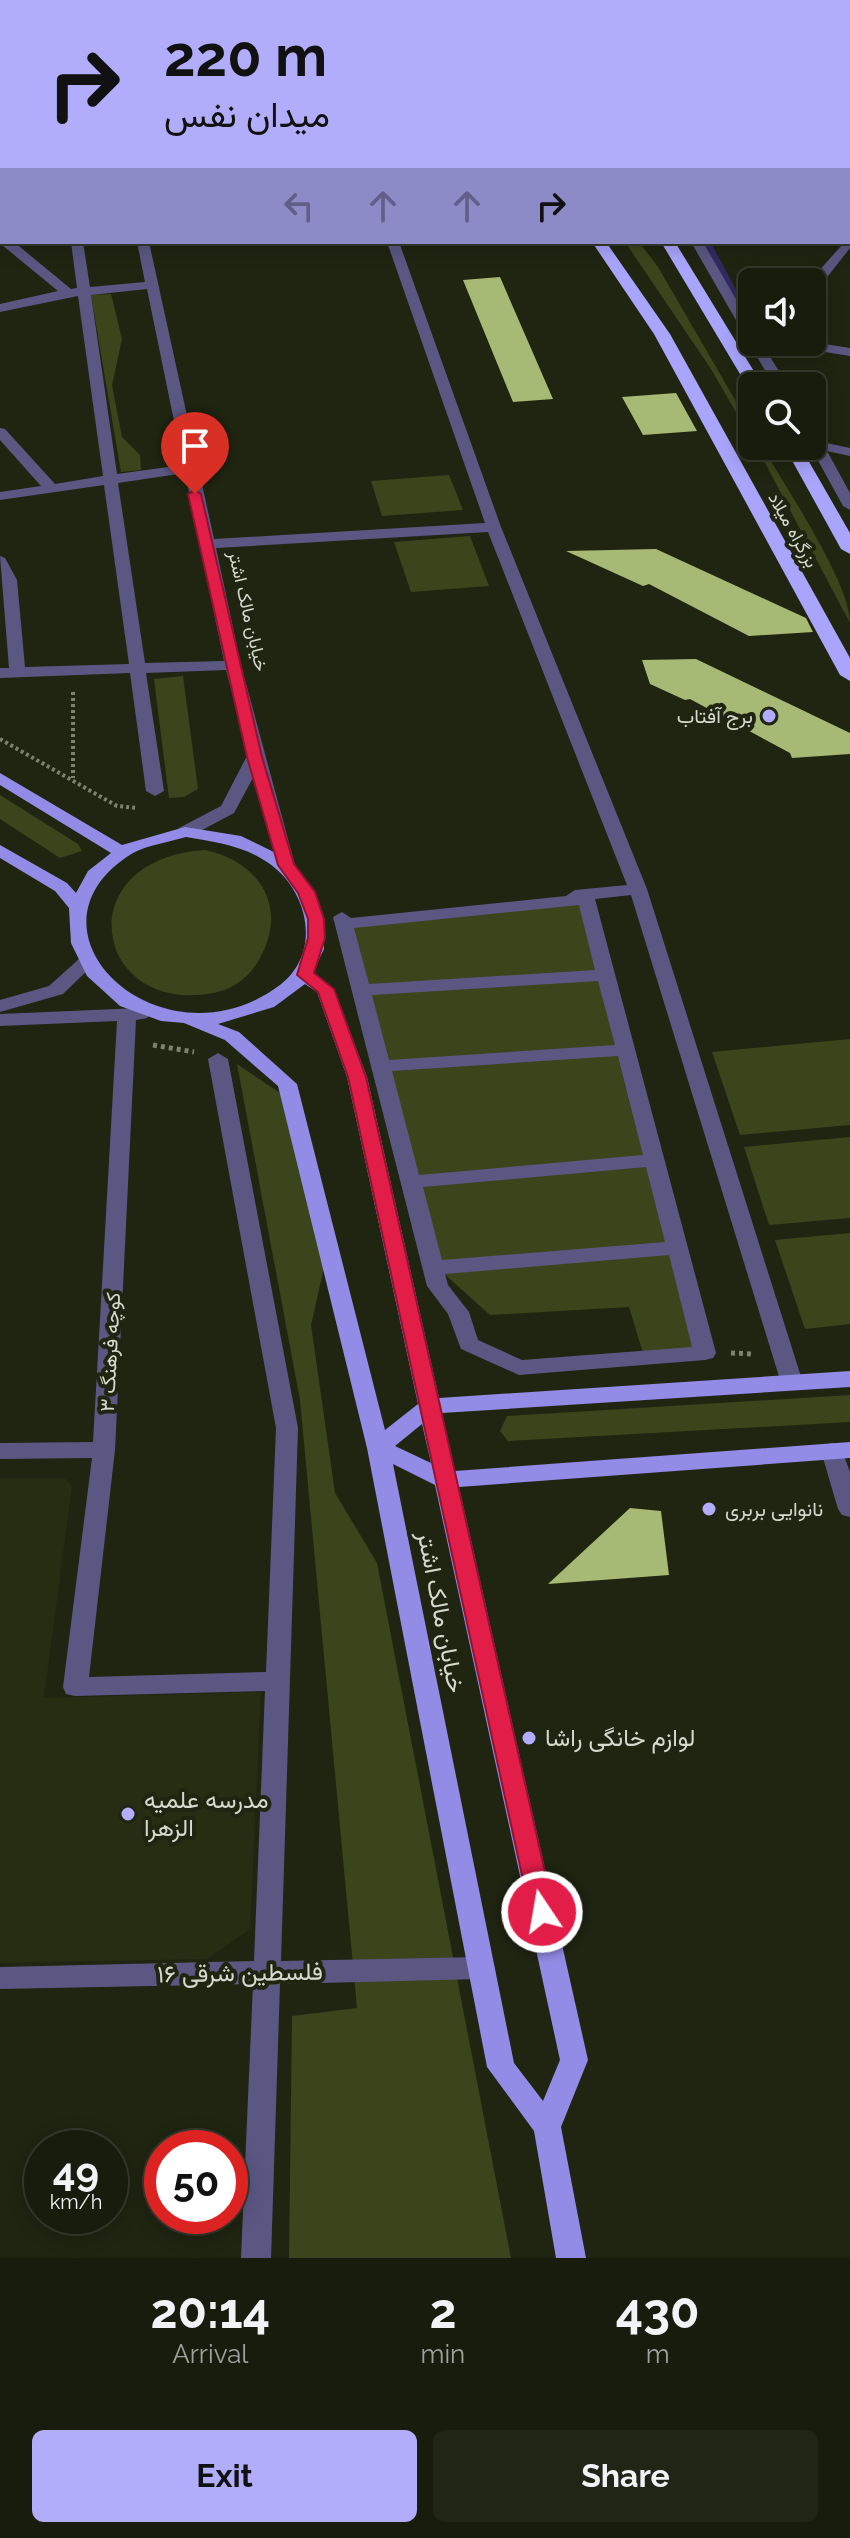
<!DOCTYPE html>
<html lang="en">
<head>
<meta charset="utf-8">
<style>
  body { margin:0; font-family:Raleway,Vazirmatn,sans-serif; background:#202516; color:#f1f3f6; height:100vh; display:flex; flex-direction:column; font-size:30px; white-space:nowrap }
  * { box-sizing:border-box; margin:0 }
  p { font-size:26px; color:#9ea19d }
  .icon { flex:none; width:44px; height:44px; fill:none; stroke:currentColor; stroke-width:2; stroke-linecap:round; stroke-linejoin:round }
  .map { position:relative; height:2258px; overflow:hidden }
  .side { display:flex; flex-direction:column; background:#171c0d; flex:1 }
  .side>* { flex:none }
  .hud { position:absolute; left:0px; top:0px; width:850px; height:244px; box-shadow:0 4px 20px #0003,0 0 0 2px #363a2e; background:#b1adfa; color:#111; overflow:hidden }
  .controls { position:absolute; left:738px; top:268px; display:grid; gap:16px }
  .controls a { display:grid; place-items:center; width:88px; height:88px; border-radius:12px; background:#171c0d; box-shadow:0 4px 20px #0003,0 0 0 2px #363a2e; font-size:40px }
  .speed { position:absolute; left:24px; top:2130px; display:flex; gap:16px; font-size:40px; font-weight:700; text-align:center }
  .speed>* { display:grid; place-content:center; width:104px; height:104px; border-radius:50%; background:#171c0d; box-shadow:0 4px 20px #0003,0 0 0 2px #363a2e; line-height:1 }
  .speed small { font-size:20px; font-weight:400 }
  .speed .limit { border:12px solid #d22; background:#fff; color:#111 }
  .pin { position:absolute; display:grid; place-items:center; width:68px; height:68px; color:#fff; margin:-82px -34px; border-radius:50% 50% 50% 0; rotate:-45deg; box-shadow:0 0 8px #0007 }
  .pin .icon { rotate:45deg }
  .me { position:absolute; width:88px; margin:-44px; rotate:348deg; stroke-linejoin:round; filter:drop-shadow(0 0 6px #0008) }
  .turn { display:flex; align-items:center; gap:28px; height:168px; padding:0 32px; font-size:36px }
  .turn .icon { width:104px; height:104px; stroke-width:2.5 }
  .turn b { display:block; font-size:56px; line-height:68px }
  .lanes { display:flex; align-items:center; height:76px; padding:0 32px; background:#0003; justify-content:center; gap:40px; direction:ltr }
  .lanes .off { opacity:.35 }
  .eta { display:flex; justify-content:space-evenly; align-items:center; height:136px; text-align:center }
  .eta b { font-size:48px; font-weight:700; line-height:56px }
  .button { display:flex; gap:16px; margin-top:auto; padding:16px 32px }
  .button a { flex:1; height:92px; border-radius:12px; background:#b1adfa; color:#111; font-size:32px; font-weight:700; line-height:92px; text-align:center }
  .button a+a { background:#202516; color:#f1f3f6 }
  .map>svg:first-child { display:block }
  .built { fill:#262d13 }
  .green { fill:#3a451c }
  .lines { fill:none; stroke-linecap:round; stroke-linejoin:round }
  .stream { stroke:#312a61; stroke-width:6 }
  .building { fill:#a6ba75 }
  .path-far1 { stroke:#7c8172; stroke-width:4; stroke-dasharray:3 3; stroke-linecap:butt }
  .path { stroke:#7c8172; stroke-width:5; stroke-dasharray:4 4; stroke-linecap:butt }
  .minor { fill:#5a5883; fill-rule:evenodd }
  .major { fill:#928ce6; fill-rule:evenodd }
  .highway { fill:#a9a5fc; fill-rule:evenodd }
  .route { fill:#e11d48; stroke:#92132f; stroke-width:2 }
  .poi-dot { fill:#b1adfa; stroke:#1f2511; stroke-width:3 }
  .labels { text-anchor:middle; stroke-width:8; stroke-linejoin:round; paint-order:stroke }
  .far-street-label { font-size:18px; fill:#d6dace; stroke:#1f2511 }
  .poi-label { font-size:20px; fill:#d6dace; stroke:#1f2511; text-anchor:end }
  .street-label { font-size:20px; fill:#d6dace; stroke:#1f2511 }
  .near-street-label { font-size:24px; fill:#d6dace; stroke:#1f2511 }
  .near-poi-label { font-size:24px; fill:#d6dace; stroke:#1f2511; text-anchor:start }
</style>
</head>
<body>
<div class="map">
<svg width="850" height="2258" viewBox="0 0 850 2258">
  <rect width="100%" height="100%" fill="#1f2511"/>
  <path class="built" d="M0,1478H64L72,1486L44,1698L261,1692L250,1929L207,1959L0,1963Z"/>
  <path class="green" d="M625,242H639L658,267L752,429V440L711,369Z
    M111,294L122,339L112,385L122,437L140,455L141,470L121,472L91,295Z
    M756,446H762C784,485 850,582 850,623Z
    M449,475L463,510L382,516L371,481Z
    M470,536L489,586L411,592L394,542Z
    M183,676L198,789L184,797L169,798L154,679Z
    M0,795L78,844L82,851L60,858L0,819Z
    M205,850C258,861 289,906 260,958C249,979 231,991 207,994C92,1010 69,859 205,850Z
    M581,902L600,973L369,987L352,926Z
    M602,977L620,1048L388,1062L369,993Z
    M850,1039V1125L740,1135L712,1052Z
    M621,1054L649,1157L416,1179L388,1068Z
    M237,1064L280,1093L326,1259L311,1325L335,1493L377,1563L511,2258H289L292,2016L357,2008L300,1400Z
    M850,1137V1218L769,1225L744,1147Z
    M650,1163L671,1245L439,1265L419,1185Z
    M850,1233V1324L805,1329L775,1240Z
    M673,1252L697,1348L643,1353L629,1307L490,1315L441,1271Z
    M850,1395V1422L508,1441L500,1431L507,1416Z"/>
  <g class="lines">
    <path class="stream" d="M707,242L744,311"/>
  </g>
  <path class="building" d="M500,277L553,399L513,402L463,280Z
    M676,393L697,431L643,435L622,397Z
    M656,549L806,618L813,632L749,636L649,584L643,586L566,551Z
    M696,659L850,733V754L792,758L790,753L690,699L685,700L650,684L642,660Z
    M630,1508L661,1511L669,1575L548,1584Z"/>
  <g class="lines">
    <path class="path-far1" d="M73,692V778
      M0,739L117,806L137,808"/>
    <path class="path" d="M153,1045L194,1052
      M731,1353L753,1354"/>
    <path class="minor" d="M68,0H82L83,2H69Z
      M426,0H439L440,2H427Z
      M496,0H509L495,2Z
      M518,0H528L529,2H519Z
      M559,0H570L558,2Z
      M668,0H680L667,2Z
      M816,0H828L815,2Z
      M844,0H850V3L845,2Z
      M848,53H850V59H848Z
      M0,67H2V73H0Z
      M0,99H2V107H0Z
      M848,185L850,186V194L848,193Z
      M2,205V213L0,214V206Z
      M850,236V248L817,290L812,291V282H809Z
      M2,239V242H14L71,289L77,288L71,242H83L90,287L145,282L137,242H149L214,539L485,523L387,242H399L501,527L647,889L803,1383L800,1388H784L781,1383L631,895L595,899L716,1353L713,1358L705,1360L519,1375L461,1349L448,1314L427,1286L333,917L342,912L351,918L566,896L575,890L627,885L488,532L216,548L241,665L295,865L286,870L277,865L254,776L234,813L191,836H179L176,832L179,828L221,806L248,754L226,670L146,673L164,791L155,796L146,791L130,673L0,678V668H9L0,556L5,558L17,580L25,667L129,664L104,485L0,500V492L41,486L0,440V428L5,429L55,484L103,476L78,296L0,312V304L58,291L2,245ZM147,289L183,465L117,474L91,295ZM185,473L224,661L145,663L118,483ZM579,905L595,970L369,984L354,928ZM598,981L615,1045L389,1060L372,995ZM618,1056L643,1155L419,1175L392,1071ZM646,1167L665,1242L442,1260L423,1187ZM669,1255L692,1347L522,1360L478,1340L469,1312L448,1285L445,1274Z
      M691,242H703L752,327V342H761L788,386H774Z
      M781,342H812L850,348V356L788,346Z
      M812,433L822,442L850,448V456L827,451L850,493V510L843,506L810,446Z
      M86,957L95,963L63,994L0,1012V1000L49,986L79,959Z
      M140,1008L150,1014L147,1018L136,1020L115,1450L89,1677L266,1672L276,1428L208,1059L218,1053L228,1059L298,1428L281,1961L481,1957L491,1960L495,1968L491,1976L481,1979L280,1984L271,2258H241L253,1984L0,1989V1967L254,1961L265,1691L75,1696L66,1694L63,1687L92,1458L0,1459V1443L93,1442L117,1021L0,1026V1014Z
      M832,1443L840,1445L850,1472V1517L842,1515L838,1509L821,1451L824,1445Z"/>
    <path class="major" d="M0,773L122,845L185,827L241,836L280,855L308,882L324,917V949L313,972L334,989L367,1077L439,1398L850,1371V1387L442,1413L455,1471L850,1442V1458L459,1487L588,2060L561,2127L586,2258H556L534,2131L487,2067L367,1448L278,1086L225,1040L184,1023L161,1021L120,1006L87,976L71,943L69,908L55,891L0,858V845L67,883L76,893L88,871L111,853L0,785ZM186,837C214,842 242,845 267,862C308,889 323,952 280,985C161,1074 8,929 133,853C148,845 169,842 186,837ZM305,984L317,992L347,1077L418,1404L385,1430L297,1084L239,1032L218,1024L274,1007ZM422,1424L431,1463L395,1446ZM393,1464L435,1485L560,2060L543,2101L514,2063Z"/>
    <path class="highway" d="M280,0H295L296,2H281Z
      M358,0H372L373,2H359Z
      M592,242H606L670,334L850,658V681L840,675L654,334Z
      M661,242H675L763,386L749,389Z
      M784,446H800L850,533V554L841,549Z"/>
  </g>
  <path class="route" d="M195,490L201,494L262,757L294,864L315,892L324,919L325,938L314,973L334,989L366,1077L554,1912L550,1919L542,1922L533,1919L530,1912L348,1077L318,992L297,975L308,938V919L298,893L278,865L247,757L188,494Z"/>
  <g class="poi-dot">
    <circle cx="769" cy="716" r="8"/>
    <circle cx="709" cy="1509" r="8"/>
    <circle cx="529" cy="1738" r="8"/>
    <circle cx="128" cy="1814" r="8"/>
  </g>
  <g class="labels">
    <g class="far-street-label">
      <text transform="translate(793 530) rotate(61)" y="6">بزرگراه میلاد</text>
      <text transform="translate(248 611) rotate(77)" y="6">خیابان مالک اشتر</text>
    </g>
    <g class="poi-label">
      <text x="753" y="723">برج آفتاب</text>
      <text x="725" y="1516" text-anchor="start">نانوایی بربری</text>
    </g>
    <g class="street-label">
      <text transform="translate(110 1352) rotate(-87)" y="7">کوچه فرهنگ ۳</text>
    </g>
    <g class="near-street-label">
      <text transform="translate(441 1612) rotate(79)" y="8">خیابان مالک اشتر</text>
      <text transform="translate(240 1973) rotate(-1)" y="8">فلسطین شرقی ۱۶</text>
    </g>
    <g class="near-poi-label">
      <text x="545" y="1746">لوازم خانگی راشا</text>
      <text x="144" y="1808">مدرسه علمیه<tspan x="144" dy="28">الزهرا</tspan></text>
    </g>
  </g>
</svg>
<div class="controls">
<a><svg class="icon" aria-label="sound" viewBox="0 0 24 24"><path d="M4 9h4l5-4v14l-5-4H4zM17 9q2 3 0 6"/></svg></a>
<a><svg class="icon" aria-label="search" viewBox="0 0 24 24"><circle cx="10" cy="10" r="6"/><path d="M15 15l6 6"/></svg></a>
</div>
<div class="speed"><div>49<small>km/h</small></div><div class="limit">50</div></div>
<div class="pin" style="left:195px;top:494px;background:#d93025"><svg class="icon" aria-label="arrive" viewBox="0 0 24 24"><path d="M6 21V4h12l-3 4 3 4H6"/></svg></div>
<svg class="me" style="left:542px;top:1912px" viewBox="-20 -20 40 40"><circle r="17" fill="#e11d48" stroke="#fff" stroke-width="3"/><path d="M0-11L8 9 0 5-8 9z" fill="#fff"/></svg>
<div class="hud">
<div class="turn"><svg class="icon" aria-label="right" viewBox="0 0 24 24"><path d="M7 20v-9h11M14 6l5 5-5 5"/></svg><div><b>220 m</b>میدان نفس</div></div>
<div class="lanes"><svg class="icon off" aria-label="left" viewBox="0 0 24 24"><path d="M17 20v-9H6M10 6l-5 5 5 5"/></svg><svg class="icon off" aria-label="ahead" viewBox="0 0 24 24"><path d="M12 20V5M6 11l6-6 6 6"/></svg><svg class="icon off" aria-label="ahead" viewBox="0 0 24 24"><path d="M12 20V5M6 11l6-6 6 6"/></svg><svg class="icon" aria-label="right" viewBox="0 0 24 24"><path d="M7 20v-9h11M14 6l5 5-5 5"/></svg></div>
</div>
</div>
<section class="side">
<div class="eta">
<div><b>20:14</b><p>Arrival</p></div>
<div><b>2</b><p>min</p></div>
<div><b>430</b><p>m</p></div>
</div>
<div class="button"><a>Exit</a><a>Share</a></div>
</section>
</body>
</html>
